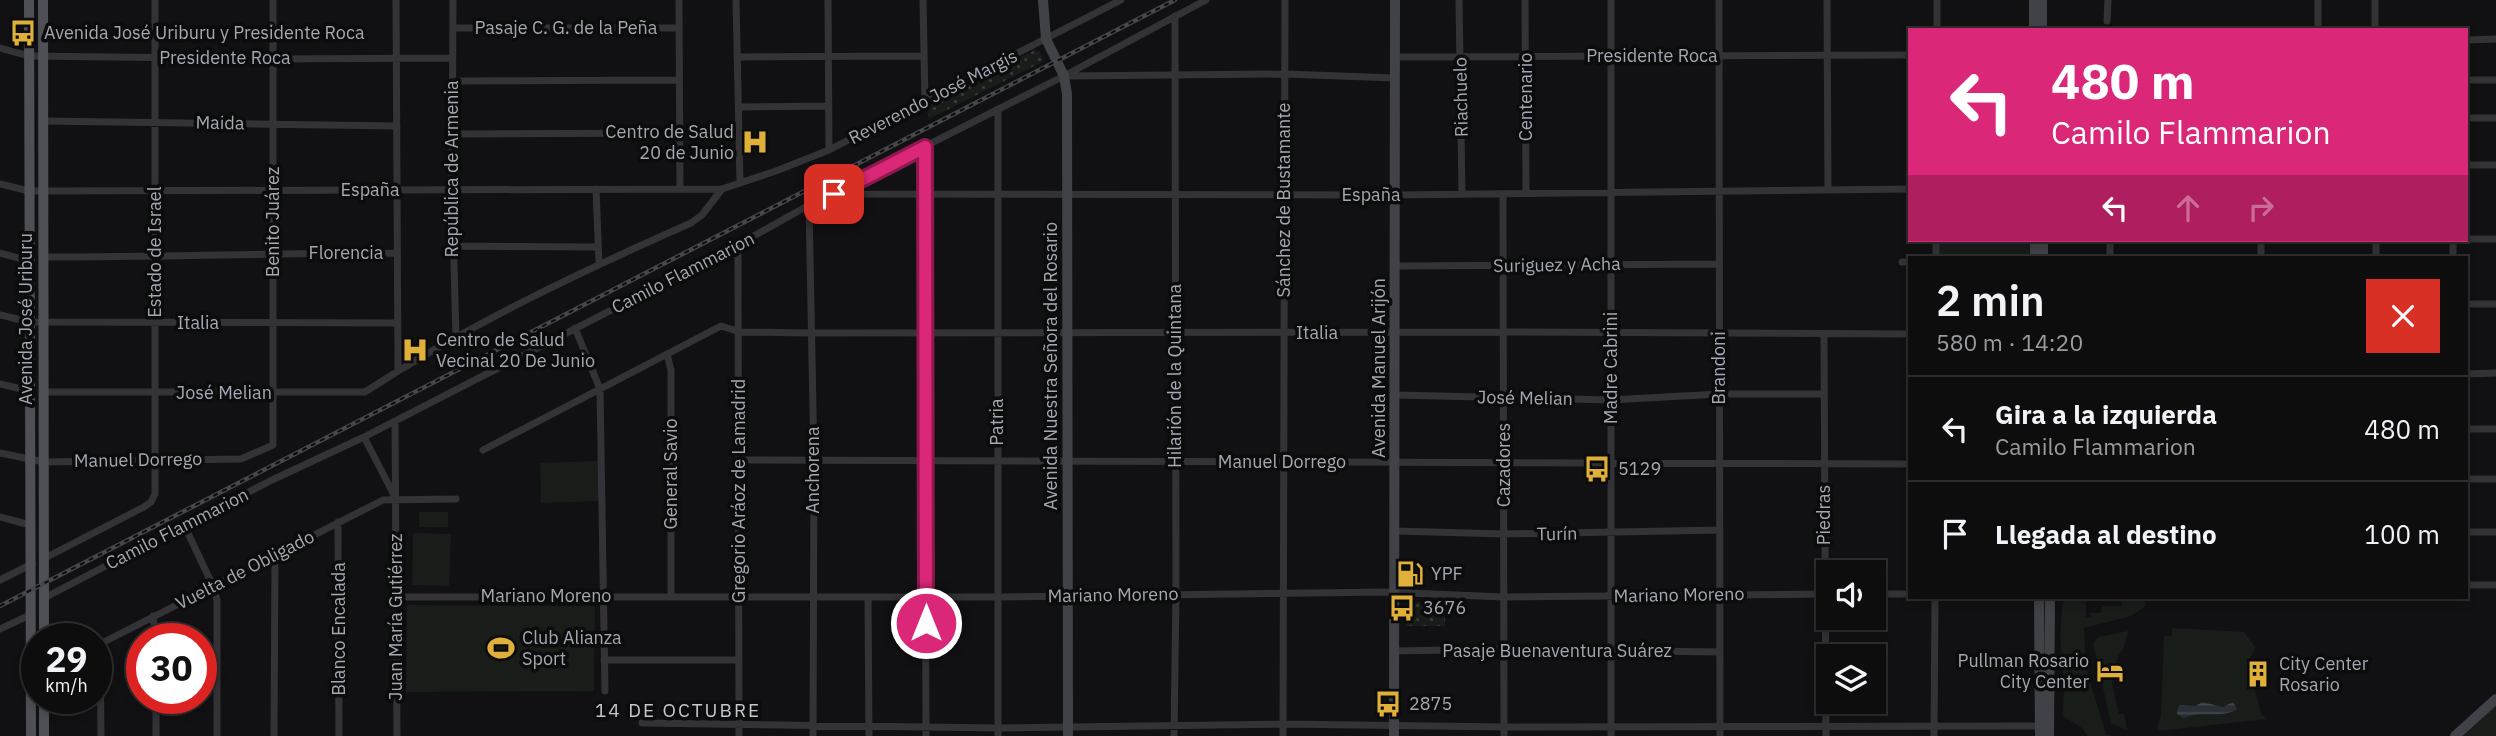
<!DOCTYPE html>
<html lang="es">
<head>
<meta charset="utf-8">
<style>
  body { margin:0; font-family:"IBM Plex Sans",sans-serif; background:#1b1b1c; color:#f1f3f6; height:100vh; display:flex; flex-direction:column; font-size:26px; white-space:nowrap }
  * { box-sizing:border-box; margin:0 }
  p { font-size:23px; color:#9a9c9e }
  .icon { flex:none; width:38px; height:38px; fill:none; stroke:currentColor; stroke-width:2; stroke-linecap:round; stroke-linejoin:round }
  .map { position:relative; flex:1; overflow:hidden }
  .drawer { position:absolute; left:1908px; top:256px; width:560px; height:343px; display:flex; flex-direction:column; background:#0d0d0e; border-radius:0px; box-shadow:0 4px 10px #0003,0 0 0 2px #2d2d2e }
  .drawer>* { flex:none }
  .hud { position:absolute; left:1908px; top:28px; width:560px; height:214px; border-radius:0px; box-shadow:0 4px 10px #0003,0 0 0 2px #2d2d2e; background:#db2777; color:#fff; overflow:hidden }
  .controls { position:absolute; left:1816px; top:560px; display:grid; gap:14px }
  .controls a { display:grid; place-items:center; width:70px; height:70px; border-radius:0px; background:#0d0d0e; box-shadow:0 4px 10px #0003,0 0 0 2px #2d2d2e; font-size:35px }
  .speed { position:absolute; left:21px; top:623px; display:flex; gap:14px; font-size:35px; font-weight:700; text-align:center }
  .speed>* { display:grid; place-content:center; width:91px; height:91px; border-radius:50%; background:#0d0d0e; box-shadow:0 4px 10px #0003,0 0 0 2px #2d2d2e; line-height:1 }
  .speed small { font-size:18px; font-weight:400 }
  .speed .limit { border:10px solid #d22; background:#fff; color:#111 }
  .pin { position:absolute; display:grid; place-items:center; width:60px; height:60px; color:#fff; margin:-30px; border-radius:14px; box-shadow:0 4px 10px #0006 }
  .me { position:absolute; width:77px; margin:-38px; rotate:0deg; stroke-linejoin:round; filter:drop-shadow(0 0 5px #0008) }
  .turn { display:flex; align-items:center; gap:24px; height:147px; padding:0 28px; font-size:32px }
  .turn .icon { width:91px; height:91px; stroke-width:2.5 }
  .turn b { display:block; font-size:49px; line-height:60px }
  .lanes { display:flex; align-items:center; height:66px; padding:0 28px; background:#0003; justify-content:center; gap:35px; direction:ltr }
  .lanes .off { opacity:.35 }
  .round { display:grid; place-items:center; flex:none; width:74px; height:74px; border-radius:0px; background:#1b1b1c }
  .summary { display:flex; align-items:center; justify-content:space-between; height:119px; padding:0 28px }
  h1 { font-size:42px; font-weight:600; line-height:52px }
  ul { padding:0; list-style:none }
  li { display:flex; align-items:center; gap:21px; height:105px; padding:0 28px; border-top:2px solid #2d2d2e }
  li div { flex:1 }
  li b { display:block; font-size:26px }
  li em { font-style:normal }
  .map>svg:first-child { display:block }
  .green { fill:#181d19 }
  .park { fill:url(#park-dots) }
  .water { fill:url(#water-rules) }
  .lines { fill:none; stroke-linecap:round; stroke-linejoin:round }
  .street { stroke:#333337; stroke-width:7 }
  .secondary { stroke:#414247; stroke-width:10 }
  .primary { stroke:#4f5056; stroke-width:10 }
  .rail-casing { stroke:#46474c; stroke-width:4.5 }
  .rail { stroke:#0c0c0d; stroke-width:2; stroke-dasharray:5; stroke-linecap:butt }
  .route-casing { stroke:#8e194d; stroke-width:18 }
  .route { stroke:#db2777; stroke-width:12 }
  .labels { text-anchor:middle; stroke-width:7; stroke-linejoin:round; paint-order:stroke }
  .street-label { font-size:18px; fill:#a4a8b2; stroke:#0c0c0d }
  .poi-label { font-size:18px; fill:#a4a8b2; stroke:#0c0c0d; text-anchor:start }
  .neighbourhood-label { font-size:19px; letter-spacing:2px; fill:#c4c7ce; stroke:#0c0c0d }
</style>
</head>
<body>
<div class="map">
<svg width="2496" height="736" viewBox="0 0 2496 736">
  <defs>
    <pattern id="park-dots" width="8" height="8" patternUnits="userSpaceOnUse" patternTransform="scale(1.75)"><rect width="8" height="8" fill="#181d19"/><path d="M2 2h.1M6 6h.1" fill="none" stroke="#373b38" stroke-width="1.8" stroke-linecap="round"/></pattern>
    <pattern id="water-rules" width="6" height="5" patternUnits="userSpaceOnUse" patternTransform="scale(1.75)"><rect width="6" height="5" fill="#292f35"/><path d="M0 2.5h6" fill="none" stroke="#454a50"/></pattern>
  </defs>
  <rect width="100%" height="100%" fill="#111113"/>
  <path class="green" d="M1936,240H2035V257H1936Z
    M599,461L600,501L541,503L540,463Z
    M419,512H448V527H419Z
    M413,533L451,534L449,586L412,585Z
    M2063,599H2086V617H2091V613H2101L2102,606H2122V599H2144L2146,606L2131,616L2084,628L2086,668L2106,734L2113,736H2087L2082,728L2063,716L2064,685L2060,636Z
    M407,605L595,606L594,691L406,692Z
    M2172,628L2244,632L2255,647L2248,663L2261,713L2266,719L2159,731L2157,727L2161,716L2164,636H2172Z
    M2128,631L2124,648L2118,656L2112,684L2119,714H2124L2127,730L2112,724L2110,719L2093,643L2099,637Z
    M2496,699V736H2455Z"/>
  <path class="park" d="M1035,50L1040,52L1044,61L929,119L927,106Z
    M1406,602H1445V626H1406Z"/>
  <path class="water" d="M2202,702L2223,707L2233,702L2237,709C2224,719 2200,710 2184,718L2177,714V710L2180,705L2196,706Z"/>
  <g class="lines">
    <path class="street" d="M396,0L398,371
      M453,0L452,189L456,339
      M679,0L680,189
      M736,0L740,182
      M828,0L829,150
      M923,0L925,102
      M1459,0L1462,194
      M1525,0L1526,193
      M1719,0L1720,736
      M1827,0L1828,190
      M2318,0V30
      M2375,0V30
      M2107,21L2108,0
      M453,28H679
      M1937,30V0
      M2466,40L2496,39
      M0,48L29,56L273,59L451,58
      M737,57L923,56
      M1395,57L1909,55
      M1066,76L1285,74L1395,78
      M2466,80H2496
      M452,81L679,80
      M739,107L829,106
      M2466,118H2496
      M43,121L397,126
      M452,134L679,133
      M924,147L926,736
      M2466,165H2496
      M0,184L29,191H43L722,189L776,171L829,150L1121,0
      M596,189L599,264
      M838,194L1395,195L1909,189
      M1503,194L1504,736
      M809,205L814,461L813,736
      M2466,239H2496
      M2261,240V257
      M2376,240V257
      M2453,240V257
      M738,245L739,736
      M452,246L598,247
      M0,253L29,261
      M43,257C161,257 279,253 397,253
      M1936,257V240
      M2110,257V240
      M1902,262H1909
      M1395,266L1719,264
      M2466,304H2496
      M0,315L30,322L397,323
      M575,328L600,389L605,691
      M1824,335L1826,736
      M667,354L671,370V596
      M2466,374L2496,373
      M0,384L30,391
      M44,392H365C468,325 580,272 691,223L702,215L722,189
      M1395,395L1611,400L1719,394H1823
      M395,421L397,736
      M2466,429H2496
      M364,437L394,495
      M483,450L721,326L740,332L812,333L1504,332L1909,334
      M0,453L44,462L241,459L273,445V0
      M739,460L1909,464
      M2466,479H2496
      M0,517L30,525
      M338,522L339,736
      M184,525L213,586L217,600V736
      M1395,531L1504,534L1720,530
      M2466,532H2496
      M43,559L144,507L151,502L155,494V0
      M0,580L32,564
      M2466,585H2496
      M1874,594H1909
      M396,597H998L1386,592L1503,597L1829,594
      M868,597L869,736
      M44,598L272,480L364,437L738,245L809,205L1064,76L1206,0
      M153,616L156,639
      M0,629L30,615
      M100,645L101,736
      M96,646L383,500L456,499
      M1394,651L1503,649L1720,652
      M604,660H739
      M642,723L998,728L1283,724L1505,727L2040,726
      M156,736V698
      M274,736L275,556
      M998,736V109
      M1174,736L1176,593L1175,16
      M1283,736L1285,0
      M1611,736V0
      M1934,736L1935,597"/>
    <path class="secondary" d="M1043,0L1046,39L1064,76L1067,94L1068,736
      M2034,0V30
      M2042,0V30
      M2035,240V257
      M2043,240V257
      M2039,597L2040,736
      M1394,736L1395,0
      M2049,736L2050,597
      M2455,736L2496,699"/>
    <path class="primary" d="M29,0L31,736
      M43,0L44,639
      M44,698V736"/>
    <g class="rail-casing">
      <path id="rail" d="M0,606L1175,0"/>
    </g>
    <use href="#rail" class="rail"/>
  </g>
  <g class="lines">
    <g class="route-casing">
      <path id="route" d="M834,194L925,147L926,623"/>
    </g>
    <use href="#route" class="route"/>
  </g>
  <defs>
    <g id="bus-bare" transform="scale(2.1)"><path d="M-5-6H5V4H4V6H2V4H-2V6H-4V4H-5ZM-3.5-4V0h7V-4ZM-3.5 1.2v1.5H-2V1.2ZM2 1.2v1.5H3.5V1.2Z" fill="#e1b03b" stroke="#0c0c0d" stroke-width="2.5" paint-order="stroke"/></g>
    <g id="hospital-bare" transform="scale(2.1)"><path d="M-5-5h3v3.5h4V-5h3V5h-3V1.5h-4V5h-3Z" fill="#e1b03b" stroke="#0c0c0d" stroke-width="2.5" paint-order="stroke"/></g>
    <g id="fuel-bare" transform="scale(2.1)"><path d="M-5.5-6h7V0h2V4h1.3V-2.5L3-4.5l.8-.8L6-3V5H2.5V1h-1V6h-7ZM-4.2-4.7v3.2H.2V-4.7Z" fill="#e1b03b" stroke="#0c0c0d" stroke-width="2.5" paint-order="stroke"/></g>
    <g id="stadium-bare" transform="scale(2.1)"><path d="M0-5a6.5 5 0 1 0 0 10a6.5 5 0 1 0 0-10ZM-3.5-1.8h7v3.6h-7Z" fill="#e1b03b" stroke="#0c0c0d" stroke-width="2.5" paint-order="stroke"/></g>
    <g id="hotel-bare" transform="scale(2.1)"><path d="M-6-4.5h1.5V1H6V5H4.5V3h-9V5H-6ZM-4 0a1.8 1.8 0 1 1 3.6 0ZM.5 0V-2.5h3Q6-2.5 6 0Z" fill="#e1b03b" stroke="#0c0c0d" stroke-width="2.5" paint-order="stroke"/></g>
    <g id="building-bare" transform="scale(2.1)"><path d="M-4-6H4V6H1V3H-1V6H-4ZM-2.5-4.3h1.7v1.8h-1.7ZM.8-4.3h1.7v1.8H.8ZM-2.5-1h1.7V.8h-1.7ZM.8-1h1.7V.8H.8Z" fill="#e1b03b" stroke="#0c0c0d" stroke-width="2.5" paint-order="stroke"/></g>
  </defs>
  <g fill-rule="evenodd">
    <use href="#bus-bare" x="23" y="33"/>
    <use href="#hospital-bare" x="755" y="142"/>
    <use href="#hospital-bare" x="415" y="350"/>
    <use href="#bus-bare" x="1597" y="469"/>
    <use href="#fuel-bare" x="1410" y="574"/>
    <use href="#bus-bare" x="1402" y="608"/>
    <use href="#stadium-bare" x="501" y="648"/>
    <use href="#hotel-bare" x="2110" y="671"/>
    <use href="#building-bare" x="2258" y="674"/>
    <use href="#bus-bare" x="1388" y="704"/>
  </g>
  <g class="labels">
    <g class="street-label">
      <text x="566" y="34">Pasaje C. G. de la Peña</text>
      <text x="1652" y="62">Presidente Roca</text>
      <text x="225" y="64">Presidente Roca</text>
      <text transform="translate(933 97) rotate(-27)" y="6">Reverendo José Margis</text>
      <text transform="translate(1461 97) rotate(-91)" y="6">Riachuelo</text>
      <text transform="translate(1526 97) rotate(-90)" y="6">Centenario</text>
      <text transform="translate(220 123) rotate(1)" y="6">Maida</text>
      <text transform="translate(452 169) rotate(-90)" y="6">República de Armenia</text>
      <text x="370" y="196">España</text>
      <text x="1371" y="201">España</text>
      <text transform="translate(1284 200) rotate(-90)" y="6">Sánchez de Bustamante</text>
      <text transform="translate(273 222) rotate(-90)" y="6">Benito Juárez</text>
      <text transform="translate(155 252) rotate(-90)" y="6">Estado de Israel</text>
      <text x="346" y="259">Florencia</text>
      <text transform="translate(1557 265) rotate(-1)" y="6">Suriguez y Acha</text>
      <text transform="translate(683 273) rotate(-27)" y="6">Camilo Flammarion</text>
      <text transform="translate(26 319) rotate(-90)" y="6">Avenida José Uriburu</text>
      <text x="198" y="329">Italia</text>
      <text x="1317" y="339">Italia</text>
      <text transform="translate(1051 366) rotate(-90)" y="6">Avenida Nuestra Señora del Rosario</text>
      <text transform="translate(1379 368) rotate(-90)" y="6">Avenida Manuel Arijón</text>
      <text transform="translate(1611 368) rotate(-90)" y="6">Madre Cabrini</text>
      <text transform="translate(1719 368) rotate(-90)" y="6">Brandoni</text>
      <text transform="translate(1175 376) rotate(-90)" y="6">Hilarión de la Quintana</text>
      <text x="224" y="399">José Melian</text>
      <text transform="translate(1525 398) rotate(1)" y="6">José Melian</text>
      <text transform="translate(997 422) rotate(-90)" y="6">Patria</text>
      <text transform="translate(138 460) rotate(-1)" y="6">Manuel Dorrego</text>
      <text x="1282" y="468">Manuel Dorrego</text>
      <text transform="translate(1504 465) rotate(-90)" y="6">Cazadores</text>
      <text transform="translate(813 470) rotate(-90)" y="6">Anchorena</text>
      <text transform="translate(671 474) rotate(-90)" y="6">General Savio</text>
      <text transform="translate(739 491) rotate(-90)" y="6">Gregorio Aráoz de Lamadrid</text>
      <text transform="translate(1824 515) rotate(-90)" y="6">Piedras</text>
      <text transform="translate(177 529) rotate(-27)" y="6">Camilo Flammarion</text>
      <text transform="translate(1557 534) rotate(-1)" y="6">Turín</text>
      <text transform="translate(245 570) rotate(-27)" y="6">Vuelta de Obligado</text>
      <text transform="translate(1113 595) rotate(-1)" y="6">Mariano Moreno</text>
      <text transform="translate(1679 595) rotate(-1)" y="6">Mariano Moreno</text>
      <text x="546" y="602">Mariano Moreno</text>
      <text transform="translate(396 617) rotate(-90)" y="6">Juan María Gutiérrez</text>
      <text transform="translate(339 629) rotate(-90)" y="6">Blanco Encalada</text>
      <text x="1557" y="657">Pasaje Buenaventura Suárez</text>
    </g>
    <g class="poi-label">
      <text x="44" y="39">Avenida José Uriburu y Presidente Roca</text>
      <text x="734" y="138" text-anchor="end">Centro de Salud<tspan x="734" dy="21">20 de Junio</tspan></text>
      <text x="436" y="346">Centro de Salud<tspan x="436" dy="21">Vecinal 20 De Junio</tspan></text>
      <text x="1618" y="475">5129</text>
      <text x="1431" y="580">YPF</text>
      <text x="1423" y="614">3676</text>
      <text x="522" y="644">Club Alianza<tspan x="522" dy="21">Sport</tspan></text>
      <text x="2089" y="667" text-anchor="end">Pullman Rosario<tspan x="2089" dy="21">City Center</tspan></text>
      <text x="2279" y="670">City Center<tspan x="2279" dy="21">Rosario</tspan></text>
      <text x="1409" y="710">2875</text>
    </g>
    <g class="neighbourhood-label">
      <text x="678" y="717">14 DE OCTUBRE</text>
    </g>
  </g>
</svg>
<div class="controls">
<a><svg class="icon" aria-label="sound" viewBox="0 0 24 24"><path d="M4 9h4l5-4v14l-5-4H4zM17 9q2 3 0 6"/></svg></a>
<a><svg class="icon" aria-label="layers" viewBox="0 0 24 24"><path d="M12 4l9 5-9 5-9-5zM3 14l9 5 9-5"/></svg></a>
</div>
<div class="speed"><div>29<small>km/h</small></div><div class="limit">30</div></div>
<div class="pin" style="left:834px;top:194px;background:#d93025"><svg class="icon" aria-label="arrive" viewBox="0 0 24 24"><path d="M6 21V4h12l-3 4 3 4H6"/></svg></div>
<svg class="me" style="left:926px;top:623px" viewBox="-20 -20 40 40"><circle r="17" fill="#db2777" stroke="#fff" stroke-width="3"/><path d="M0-11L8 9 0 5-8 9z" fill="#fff"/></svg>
<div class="hud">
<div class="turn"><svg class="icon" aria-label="left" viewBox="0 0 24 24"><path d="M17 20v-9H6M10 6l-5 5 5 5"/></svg><div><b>480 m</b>Camilo Flammarion</div></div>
<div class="lanes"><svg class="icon" aria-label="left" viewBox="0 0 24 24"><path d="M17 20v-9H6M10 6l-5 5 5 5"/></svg><svg class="icon off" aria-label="ahead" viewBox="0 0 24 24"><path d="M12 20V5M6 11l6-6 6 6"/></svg><svg class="icon off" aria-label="right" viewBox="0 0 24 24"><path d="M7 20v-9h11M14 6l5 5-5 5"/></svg></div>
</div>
<section class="drawer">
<div class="summary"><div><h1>2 min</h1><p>580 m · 14:20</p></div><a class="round" style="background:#d93025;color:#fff"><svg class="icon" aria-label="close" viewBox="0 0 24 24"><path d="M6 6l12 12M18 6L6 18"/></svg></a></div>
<ul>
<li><svg class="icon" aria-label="left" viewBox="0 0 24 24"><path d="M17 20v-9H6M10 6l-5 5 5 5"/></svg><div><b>Gira a la izquierda</b><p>Camilo Flammarion</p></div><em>480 m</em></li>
<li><svg class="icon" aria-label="arrive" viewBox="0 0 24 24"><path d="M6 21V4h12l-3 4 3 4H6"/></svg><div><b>Llegada al destino</b></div><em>100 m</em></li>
</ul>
</section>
</div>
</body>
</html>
